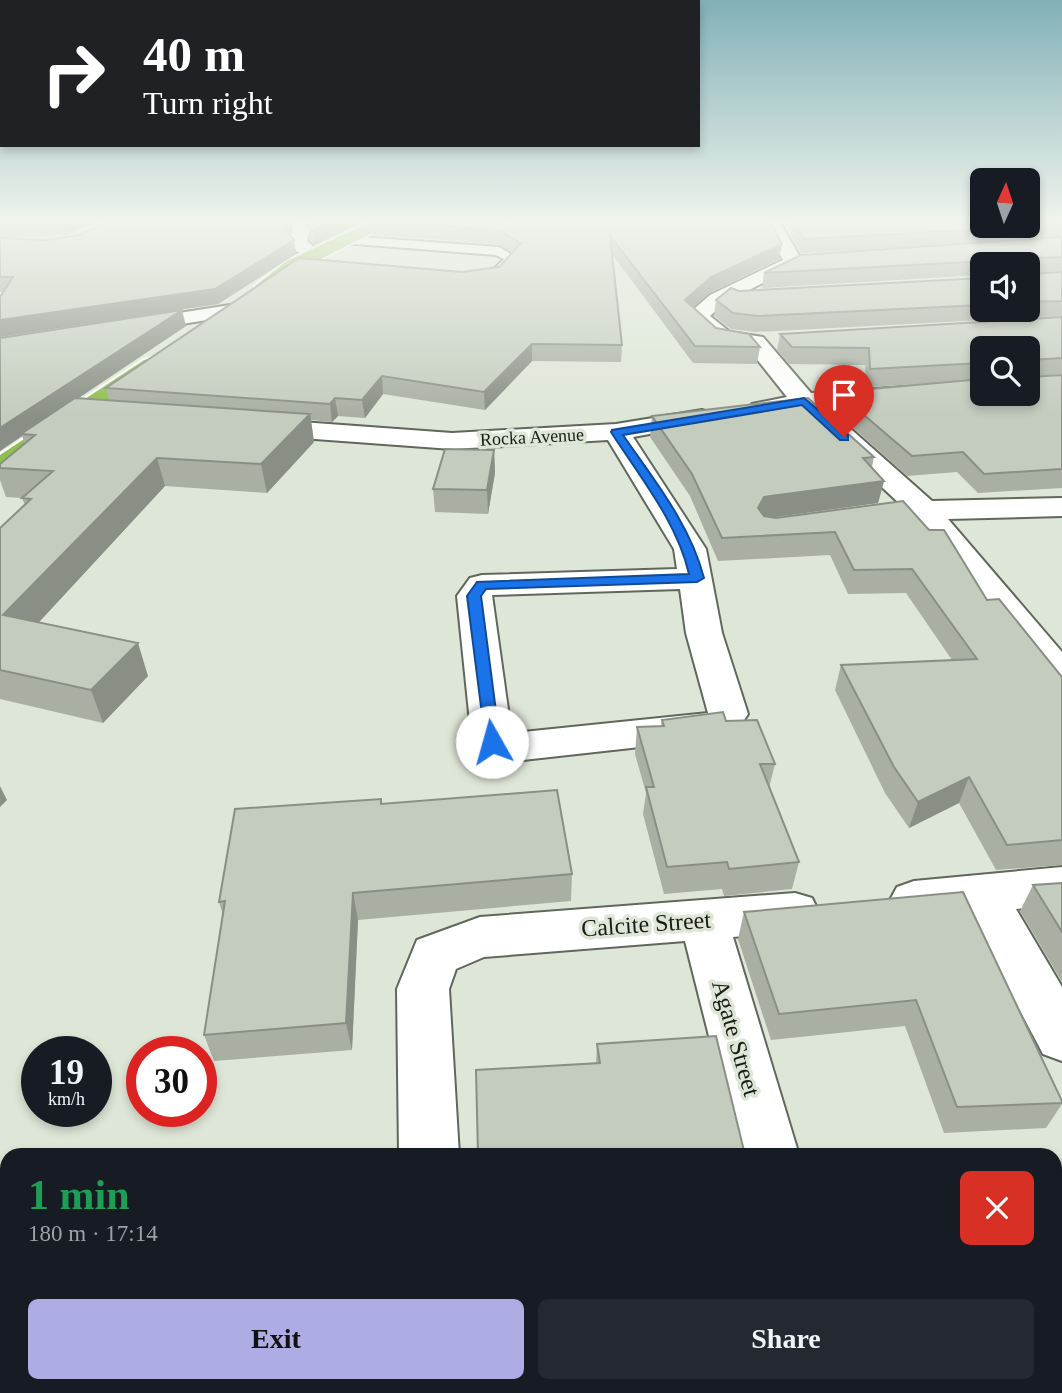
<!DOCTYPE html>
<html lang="en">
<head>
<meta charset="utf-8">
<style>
  body { margin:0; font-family:"Times New Roman",serif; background:#242831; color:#f1f3f6; height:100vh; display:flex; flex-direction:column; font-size:26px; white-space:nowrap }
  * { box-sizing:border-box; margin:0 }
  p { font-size:23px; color:#9ea1a6 }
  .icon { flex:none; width:38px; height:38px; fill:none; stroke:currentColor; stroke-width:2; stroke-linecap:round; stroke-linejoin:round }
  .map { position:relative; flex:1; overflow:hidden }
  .drawer { position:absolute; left:0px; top:1148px; width:1062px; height:245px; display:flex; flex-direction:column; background:#171b24; border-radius:21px 21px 0 0; box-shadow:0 4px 10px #0003 }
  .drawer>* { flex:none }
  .banner { position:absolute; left:0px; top:0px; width:700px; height:147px; box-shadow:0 4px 10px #0003; background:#202124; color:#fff; overflow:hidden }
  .needle { width:46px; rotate:3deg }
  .fabs { position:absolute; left:970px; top:168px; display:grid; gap:14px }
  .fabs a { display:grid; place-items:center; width:70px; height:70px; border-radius:10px; background:#171b24; box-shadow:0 4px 10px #0003; font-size:35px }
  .speed { position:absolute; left:21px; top:1036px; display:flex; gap:14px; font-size:35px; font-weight:700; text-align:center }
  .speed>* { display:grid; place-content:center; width:91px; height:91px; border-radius:50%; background:#171b24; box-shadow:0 4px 10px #0003; line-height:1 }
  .speed small { font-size:18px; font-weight:400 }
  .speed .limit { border:10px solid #d22; background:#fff; color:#111 }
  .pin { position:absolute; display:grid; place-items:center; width:60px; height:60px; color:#fff; margin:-72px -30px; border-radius:50% 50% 50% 0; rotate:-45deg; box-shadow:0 0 7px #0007 }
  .pin .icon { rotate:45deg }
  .me { position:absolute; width:77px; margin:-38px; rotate:353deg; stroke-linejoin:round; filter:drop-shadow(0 0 5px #0008) }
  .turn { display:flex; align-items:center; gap:24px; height:147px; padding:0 28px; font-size:32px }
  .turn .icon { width:91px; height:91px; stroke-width:2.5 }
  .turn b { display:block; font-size:49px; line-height:60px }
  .round { display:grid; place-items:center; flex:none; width:74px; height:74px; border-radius:10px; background:#242831 }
  .headline { display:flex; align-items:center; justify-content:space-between; height:119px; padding:0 28px }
  h1 { font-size:42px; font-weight:800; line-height:52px; color:#1e9e55 }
  .cta { display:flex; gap:14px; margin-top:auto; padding:14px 28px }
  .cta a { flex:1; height:80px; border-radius:10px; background:#aeace4; color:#111; font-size:28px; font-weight:800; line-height:80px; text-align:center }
  .cta a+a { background:#242831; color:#f1f3f6 }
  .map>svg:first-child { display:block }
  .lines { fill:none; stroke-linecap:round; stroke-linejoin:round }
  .service-casing { stroke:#60675b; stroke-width:4 }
  .minor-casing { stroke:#60675b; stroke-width:4 }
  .tertiary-casing { stroke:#60675b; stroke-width:4 }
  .trunk-casing { stroke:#fff; stroke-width:4 }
  .service { fill:#fff; fill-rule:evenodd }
  .minor { fill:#fff; fill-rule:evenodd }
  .tertiary { fill:#fff; fill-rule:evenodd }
  .trunk { fill:#8ebf50; fill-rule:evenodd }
  .wall { fill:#a9afa3; fill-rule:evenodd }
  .shaded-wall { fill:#898f85 }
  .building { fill:#c4ccbe; stroke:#898f85; stroke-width:2 }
  .route { fill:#1a73e8; stroke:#114b97; stroke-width:2 }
  .labels { text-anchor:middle; stroke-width:7; stroke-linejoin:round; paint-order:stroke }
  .far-street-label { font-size:18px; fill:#191c16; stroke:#dee6d7 }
  .near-street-label { font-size:24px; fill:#191c16; stroke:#dee6d7 }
</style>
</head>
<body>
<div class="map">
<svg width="1062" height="1393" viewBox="0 0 1062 1393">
  <rect width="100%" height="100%" fill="#dee6d7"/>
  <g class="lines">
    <g class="service-casing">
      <path id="service" d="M346,236L499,247L518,258C509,270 500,282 483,280V274L490,273L504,259L496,255L342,243V237Z"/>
    </g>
    <g class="minor-casing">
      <path id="minor" d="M762,221H779L803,262L724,303L710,316L730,332L763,337L811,393L982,382V394H991L826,407L932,501L1062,498V516L948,519L1062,652V688L1049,684L916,520L895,517L891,511L900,504L799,410L761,417L752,414L748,409L752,404L787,397L748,348L716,343L686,316L710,295L783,260Z
        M230,305L240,311L237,315L134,332L123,326L134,320Z
        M702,410L711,413L715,418L711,423L633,437L706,549L722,633L748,714L735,734L721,738L523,760L478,752L472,742L457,596L470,578L482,575L677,569L674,549L608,440L452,449L260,435L251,433L247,427L251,421L260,419L452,433L616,424ZM680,589L686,633L708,713L523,732L511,731L492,595Z
        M1062,867V905L1016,909L1062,987V1061L1043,1054L969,914L914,919L897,913L890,900L897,887L914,881Z
        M795,893L812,898L819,912L812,926L795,931L733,937L799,1155H739L685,941L484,957L456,969L449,989L459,1155H399L397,989L417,940L480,917Z
        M402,1386H472V1393H402Z
        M799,1386H869L871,1393H801Z"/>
    </g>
    <g class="tertiary-casing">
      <path id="tertiary" d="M294,221H311L307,241L323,255L321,259C308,262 297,253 289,243Z"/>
    </g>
    <g class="trunk-casing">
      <path id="trunk" d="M372,221H395L301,269L265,292L255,286L287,261Z
        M152,358L160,360L164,365L160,370L10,473L0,475V455L144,360Z"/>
    </g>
    <use href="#service" class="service"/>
    <use href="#minor" class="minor"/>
    <use href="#tertiary" class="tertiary"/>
    <use href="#trunk" class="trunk"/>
  </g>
  <path class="wall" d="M0,221H97L66,235L2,238L46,240L289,234L296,254L218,304L0,337V297L3,292H0Z
    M365,221L315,245L310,240L308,226Z
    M372,221H770L779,259L709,293L693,307L716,328L760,347L757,364L693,363L612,254L622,345L621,362L532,361L485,410L383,394L365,418L338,416L332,422L311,420L314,442L267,493L165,486L39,622L148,676L103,723L0,699V528L25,505L22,498L6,497L0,480V464L25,444L22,436L0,451V338L186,326L78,398L109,400L106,388L462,272L499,267L512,252L499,244L373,235Z
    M1062,221V271L1030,273L1062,272V316L755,332L731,329L714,316L716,300L739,291L982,278V310H1027V264H982V275L762,288L764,273L959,244L801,253L791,235L793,222Z
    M1062,317V374L1031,377L1062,375V488L978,493L957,472L907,476L839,415L843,397L869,395L871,389L953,382L866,387L865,365L789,364L777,350L780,334ZM982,348L1027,394H982Z
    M652,416L874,457L872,467L884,481L878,503L775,517L903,501L987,600L1062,677V865L996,870L959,803L909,828L885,793L835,690L841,665L952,660L906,593L848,594L830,555L718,561L690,496L650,437Z
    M494,450L495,473L488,514L435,512L433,489Z
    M662,720L726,721L775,764L769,788L799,862L792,889L724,896L722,889L664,894L643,814L646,793L635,754L637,727L661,726Z
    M381,799L382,804L572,874L571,901L358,920L352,1050L214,1061L204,1035L223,915L219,902Z
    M1062,883V982L1020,911L1033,885Z
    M963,892L1062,1101V1104L1046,1128L944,1133L905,1026L771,1040L738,939L744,912Z
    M597,1044L745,1155L596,1063Z
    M623,1386H796L798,1393H624Z"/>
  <path class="shaded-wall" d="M63,221H97L66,235Z
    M287,221H293L286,242L284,228Z
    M334,221H365L315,245L313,231Z
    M294,240L296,254L218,304L0,337V320Z
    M782,244L779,259L709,293L683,316L685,300L711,277Z
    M182,310L186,326L25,434H21L22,436L0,451V428Z
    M532,344V361L485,410L484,392Z
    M382,376L383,394L365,418L362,400Z
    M335,398L338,416L332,422L330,404Z
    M310,414L314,442L267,493L261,464Z
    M494,450L495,473L488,514L487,490Z
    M157,458L165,486L16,647L3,615Z
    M884,481L878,503L761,519L758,508L764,497Z
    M138,643L148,676L103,723L91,690Z
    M969,777L959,803L909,828L918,802Z
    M0,786L7,800L0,807Z
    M353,893L358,920L352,1050L346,1023Z
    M344,1386H356L355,1393H343Z"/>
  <path class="building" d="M0,221H63L0,224Z
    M109,221H287L284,228L294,240L215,289L0,320V297L13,277H0V238L46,240L79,235Z
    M309,221H334L313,231L308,226Z
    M770,221L782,244L711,277L685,300L716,328L749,334L760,347L695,346L610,236L622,345L532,344L484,392L382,376L362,400L335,398L330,404L106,388L299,258L462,272L499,267L521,243L499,230L372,221Z
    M982,221V226H1027V221H1062V225L804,239L793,222Z
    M1062,237V257L1030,258V274L1062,272V301L1027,302V264H987L986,261L764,273L801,255Z
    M982,278V305L757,316L733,313L716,300L731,288L739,291Z
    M182,310L0,428V338Z
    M1062,317V358L1031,360V377L1062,375V469L984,474L963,452L912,456L843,397L871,395V389L982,379V394H1027V348H982V363L870,369L869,348L792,347L780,334Z
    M75,398L310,414L261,464L157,458L3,615L138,643L91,690L0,670V528L31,499L22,498L53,471L0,468V464L35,435L21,434Z
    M808,398L874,457L863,458L884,481L764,497L758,508L764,516L776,518L903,501L929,530H944L987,600L999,599L1062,677V840L1007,845L969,777L918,802L894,767L841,665L977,659L912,569L854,570L835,532L722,538L692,474L652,416Z
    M445,449L494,450L487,490L433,489Z
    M723,712L726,721L757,720L775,764H760L799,862L729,869L727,862L667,867L646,787H654L637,727L664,726L662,720Z
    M557,790L572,874L353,893L346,1023L204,1035L225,901L219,902L235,809L381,799V804Z
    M1062,883V932L1033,885Z
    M963,892L1062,1101V1103L957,1107L916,1000L779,1014L744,912Z
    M716,1036L745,1155H478L476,1070L600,1063L597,1044Z
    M165,1386H344L343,1393H164Z
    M633,1386H796L798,1393H634Z"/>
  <linearGradient id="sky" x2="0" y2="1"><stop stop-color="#81b0b6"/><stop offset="0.53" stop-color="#f0f4ed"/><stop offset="1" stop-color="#f0f4ed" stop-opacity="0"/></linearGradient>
  <rect width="1062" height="417" fill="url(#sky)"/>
  <path class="route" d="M804,398L848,435V440H840L802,405L623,435C654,480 690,524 704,578L697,582L486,589L481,596L500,742L498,746H486L467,596L477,582L689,574C677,522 640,477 611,432L612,430Z"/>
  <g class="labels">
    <g class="far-street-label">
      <text transform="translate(532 437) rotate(-3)" y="6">Rocka Avenue</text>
    </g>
    <g class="near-street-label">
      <text transform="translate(646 924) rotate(-4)" y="8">Calcite Street</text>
      <text transform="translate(736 1038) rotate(74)" y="8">Agate Street</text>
    </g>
  </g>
</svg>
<div class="fabs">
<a><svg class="needle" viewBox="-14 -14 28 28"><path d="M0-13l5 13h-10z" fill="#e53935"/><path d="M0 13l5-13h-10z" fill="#9ea1a6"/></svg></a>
<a><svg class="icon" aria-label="sound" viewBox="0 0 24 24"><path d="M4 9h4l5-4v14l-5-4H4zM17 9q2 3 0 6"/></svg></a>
<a><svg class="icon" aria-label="search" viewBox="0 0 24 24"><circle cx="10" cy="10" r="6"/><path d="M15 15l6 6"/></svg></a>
</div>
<div class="speed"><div>19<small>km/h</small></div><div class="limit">30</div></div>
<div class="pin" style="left:844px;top:437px;background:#d93025"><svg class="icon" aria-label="arrive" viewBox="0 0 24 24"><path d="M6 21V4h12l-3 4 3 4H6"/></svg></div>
<svg class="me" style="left:492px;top:742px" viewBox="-20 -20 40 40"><circle r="19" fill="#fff"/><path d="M0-13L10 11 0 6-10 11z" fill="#1a73e8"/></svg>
<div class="banner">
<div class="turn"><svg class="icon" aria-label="right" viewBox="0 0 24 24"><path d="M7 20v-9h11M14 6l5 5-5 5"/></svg><div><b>40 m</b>Turn right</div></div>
</div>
<section class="drawer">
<div class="headline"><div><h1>1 min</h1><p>180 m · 17:14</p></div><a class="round" style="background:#d93025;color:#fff"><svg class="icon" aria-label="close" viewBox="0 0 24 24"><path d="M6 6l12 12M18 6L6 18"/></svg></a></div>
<div class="cta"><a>Exit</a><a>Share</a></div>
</section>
</div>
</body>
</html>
